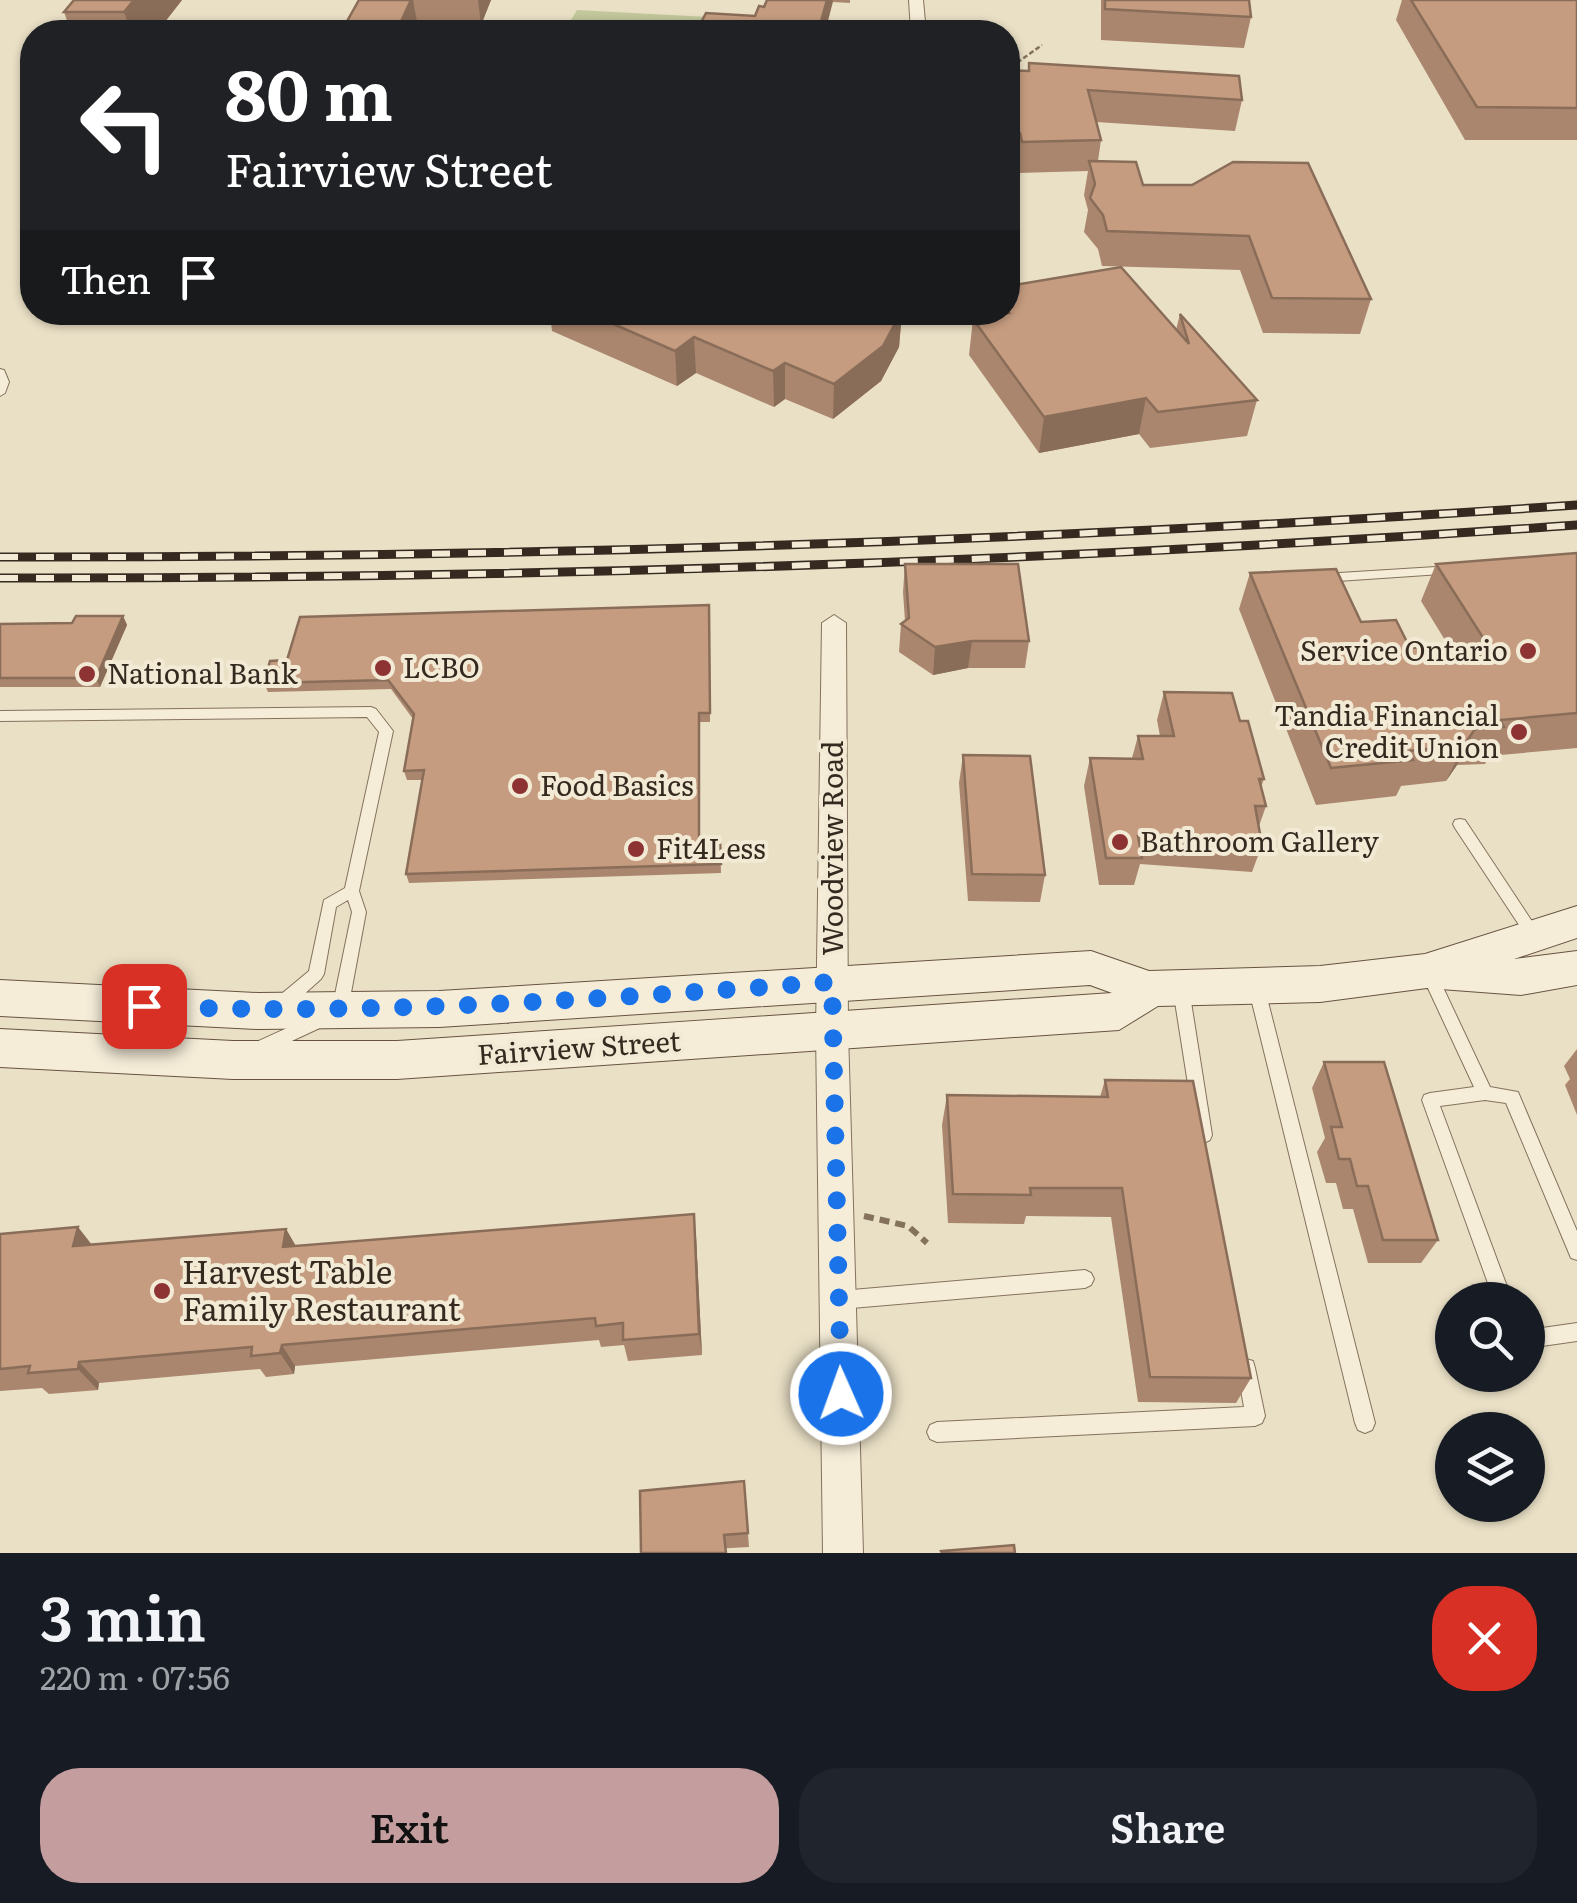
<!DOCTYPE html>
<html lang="en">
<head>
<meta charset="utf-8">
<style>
  body { margin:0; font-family:Literata,serif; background:#20242c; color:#f1f3f6; height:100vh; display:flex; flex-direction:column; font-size:38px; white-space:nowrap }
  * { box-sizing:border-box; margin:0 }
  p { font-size:32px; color:#9ea1a6 }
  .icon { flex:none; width:55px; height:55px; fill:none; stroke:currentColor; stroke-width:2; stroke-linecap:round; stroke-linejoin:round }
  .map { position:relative; height:1553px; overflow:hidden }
  .side { display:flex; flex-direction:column; background:#171b24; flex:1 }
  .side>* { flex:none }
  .guide { position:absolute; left:20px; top:20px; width:1000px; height:305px; border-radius:40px; box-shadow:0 2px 8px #0004; background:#202124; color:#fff; overflow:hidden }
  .buttons { position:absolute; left:1435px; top:1282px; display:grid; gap:20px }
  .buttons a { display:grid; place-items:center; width:110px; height:110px; border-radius:50%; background:#171b24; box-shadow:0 2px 8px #0004; font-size:50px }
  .pin { position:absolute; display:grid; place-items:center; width:85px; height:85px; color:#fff; margin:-42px; border-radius:20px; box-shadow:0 5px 15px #0006 }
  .me { position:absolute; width:110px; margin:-55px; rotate:358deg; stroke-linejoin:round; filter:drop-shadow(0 0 8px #0008) }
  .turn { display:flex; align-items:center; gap:35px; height:210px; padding:0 40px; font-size:45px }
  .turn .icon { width:130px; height:130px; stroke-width:2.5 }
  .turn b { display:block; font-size:70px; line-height:85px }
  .then { display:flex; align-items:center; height:95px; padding:0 40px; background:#0003; gap:20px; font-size:38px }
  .round { display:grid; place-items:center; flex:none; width:105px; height:105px; border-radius:40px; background:#20242c }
  .summary { display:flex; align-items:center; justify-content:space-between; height:170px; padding:0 40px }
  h1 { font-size:60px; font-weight:600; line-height:75px }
  .action { display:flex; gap:20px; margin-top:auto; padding:20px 40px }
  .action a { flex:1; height:115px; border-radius:40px; background:#c49d9e; color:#111; font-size:40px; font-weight:600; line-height:115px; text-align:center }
  .action a+a { background:#20242c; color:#f1f3f6 }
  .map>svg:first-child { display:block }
  .green { fill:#c2c89b }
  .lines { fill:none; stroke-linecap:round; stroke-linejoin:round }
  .lane-casing { stroke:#84725d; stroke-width:2 }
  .street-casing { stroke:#84725d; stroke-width:2 }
  .secondary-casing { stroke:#665341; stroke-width:2 }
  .path-far1 { stroke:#84725d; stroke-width:2.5; stroke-dasharray:5 2.5; stroke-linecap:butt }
  .path { stroke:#84725d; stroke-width:6; stroke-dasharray:10 6; stroke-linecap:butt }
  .lane { fill:#f6edd9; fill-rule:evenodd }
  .street { fill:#f6edd9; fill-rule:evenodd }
  .secondary { fill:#f6edd9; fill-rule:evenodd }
  .rail-casing { stroke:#362a20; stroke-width:9 }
  .rail { stroke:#f2ead5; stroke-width:6; stroke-dasharray:18; stroke-linecap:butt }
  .wall { fill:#a9866d }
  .shaded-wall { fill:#8a6d59 }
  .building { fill:#c59c7f; stroke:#8a6d59; stroke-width:2.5 }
  .route { stroke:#1a73e8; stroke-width:18; stroke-dasharray:0 32.4 }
  .poi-dot { fill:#8e3333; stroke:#f2ead5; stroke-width:4 }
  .labels { text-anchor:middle; stroke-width:8; stroke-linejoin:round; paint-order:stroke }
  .poi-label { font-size:28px; fill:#362a20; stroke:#f2ead5; text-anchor:start }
  .street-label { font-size:28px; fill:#362a20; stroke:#f2ead5 }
  .near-poi-label { font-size:32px; fill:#362a20; stroke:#f2ead5; text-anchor:start }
</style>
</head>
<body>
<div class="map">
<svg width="1577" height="1553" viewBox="0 0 1577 1553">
  <rect width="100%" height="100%" fill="#eae0c6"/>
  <path class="green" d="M577,10L727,18L721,32H564Z"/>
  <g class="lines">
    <g class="lane-casing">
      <path id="lane" d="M0,369L4,370L9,382L5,393L0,396Z
        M1452,566L1456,567L1458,570L1456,573L1323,582L1317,578L1323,574Z
        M371,707L376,709L393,731L359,891L366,912L348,1009L346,1014L340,1016L334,1014L332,1009L352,912L348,900L336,907L324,974L321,979L291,1006L285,1008L279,1006L277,1001L279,996L309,971L324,900L345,888L379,732L367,717L0,721V711Z
        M1460,819L1465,820L1537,929L1540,933L1537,937L1532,939L1527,937L1455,828L1453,824L1455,820Z
        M1428,965L1433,966L1490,1087L1518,1092L1577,1231V1260L1571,1258L1506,1103L1485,1100L1440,1106L1512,1300H1494L1422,1100L1424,1095L1430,1093L1474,1087L1420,971L1423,966Z
        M1256,980L1261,981L1264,986L1375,1423L1372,1430L1365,1433L1358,1430L1355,1423L1248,986L1251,981Z
        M1181,982L1186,984L1189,989L1212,1135L1210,1140L1204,1143L1198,1140L1196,1135L1173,989L1176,984Z
        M318,1014L324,1016L326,1021L324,1026L266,1053L260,1055L254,1053L252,1048L254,1043Z
        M1085,1270L1091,1273L1094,1279L1091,1285L1085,1288L840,1309L834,1306L831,1300L834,1294L840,1291Z
        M1577,1323V1341L1528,1348V1330Z
        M1246,1359L1253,1361L1255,1368L1265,1416L1262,1423L1255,1426L937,1442L930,1439L927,1432L930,1425L937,1422L1244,1407L1237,1368L1239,1361Z"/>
    </g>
    <g class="street-casing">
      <path id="street" d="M909,0H923L926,32H911Z
        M834,615L846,623L848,1031L863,1553H823L816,1031L822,623Z"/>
    </g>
    <g class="secondary-casing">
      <path id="secondary" d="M1577,906V938L1514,959L1577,951V985L1521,995L1427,988L1320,1002L1158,1006L1119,1030L397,1079H233L0,1067V1029L233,1041H397L1112,993L1090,985L439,1027L258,1029L0,1016V980L258,993L439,991L1091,951L1149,971L1320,966L1425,954Z"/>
    </g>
    <path class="path-far1" d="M1011,67L1042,45"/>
    <path class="path" d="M864,1216L908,1226L927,1243"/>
    <use href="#lane" class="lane"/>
    <use href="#street" class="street"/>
    <use href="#secondary" class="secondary"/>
    <g class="rail-casing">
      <path id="rail" d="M0,557C527,558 1052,541 1577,505
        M0,578C527,579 1052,562 1577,525"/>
    </g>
    <use href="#rail" class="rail"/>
  </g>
  <path class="wall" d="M182,0L157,32H71L64,12Z
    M359,0H491L481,25L418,27Z
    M767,0H850V3L833,2L825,32H696L755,16L764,7Z
    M1101,0H1249L1251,17L1244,48L1101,40Z
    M1402,0H1577V140H1465L1396,20Z
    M1008,70L1242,100L1235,131L1096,122L1101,140L1098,161L1143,185H1192L1371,299L1360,334L1263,333L1240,270L1102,266L1098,249L1084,232L1088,210L1084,195L1088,171L1018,173L1016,164H1008Z
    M550,312H902L899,347L881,381L833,419L785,399L774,407L696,373L677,386L552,331Z
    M987,312H1008L1176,330L1180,314L1257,400L1247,436L1150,448L1139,434L1039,453L969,355L973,319L987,317Z
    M1577,553V748L1489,756L1485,764L1457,765L1446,781L1401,786L1396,796L1316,805L1239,609L1250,573L1361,622L1410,648L1446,663H1459L1421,601L1436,564Z
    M905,564L1029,641L1025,668H968L933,675L899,652L901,624L905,621L903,592Z
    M709,605L710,722H699V841L720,840L721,873L409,883L406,874L422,780H407L404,771L413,719L391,689L268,692L264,683L287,660Z
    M123,616L127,625L100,687H0V624L72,623Z
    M1164,692L1240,721L1264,779L1261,787L1266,806L1259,826L1262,845L1252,872L1140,864L1134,885H1099L1084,786L1090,758H1132L1138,736H1160L1157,720Z
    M963,755L1045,875L1040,902L968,901L959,783Z
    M1577,1049V1115L1565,1085L1570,1079L1564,1066Z
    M1324,1062L1438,1240L1421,1263H1368L1353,1209H1343L1336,1183H1326L1317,1152L1325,1138L1312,1088Z
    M1105,1080L1251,1378L1236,1403L1138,1402L1111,1217L1026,1216L1024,1224L948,1223L942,1125L947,1095L1100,1097Z
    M286,1229L296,1246L696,1237L702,1355L628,1361L624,1345L601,1347L599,1340L295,1366L294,1374L266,1377L260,1369L99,1383L98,1390L49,1394L42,1388L0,1391V1234L92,1245Z
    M744,1481L749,1547L641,1553Z"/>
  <path class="shaded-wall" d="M134,0H182L157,32H131L124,12Z
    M411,0H413L418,27L416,32H396Z
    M478,0H491L481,25Z
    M827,0H833L825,32H818Z
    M902,312L899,347L881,381L833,419L834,384Z
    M694,337L696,373L677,386L675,351Z
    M785,363V399L774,407L773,371Z
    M1146,398L1139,434L1039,453L1044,417Z
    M123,616L127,625L100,687L96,678Z
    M972,641L968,668L933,675L935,647Z
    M1475,729L1457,765L1446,781L1464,745Z
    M694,1214L696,1237L702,1355L699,1334Z
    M78,1227L96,1250L73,1246Z
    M286,1229L299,1252L283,1247Z
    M282,1345L295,1366L294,1374L280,1353Z
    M79,1362L99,1383L98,1390L78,1369Z"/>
  <path class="building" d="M74,0H134L124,12H64Z
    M359,0H411L396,32H341Z
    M767,0H827L818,32H696L706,13L755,16L759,6L764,7Z
    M1105,0H1249L1251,17L1105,9Z
    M1411,0H1577V108L1477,107Z
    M1029,63L1239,76L1242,100L1088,90L1101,140L1022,142L1020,133H1012L1008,109V70L1029,71Z
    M1089,161L1136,162L1143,185H1192L1233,162L1308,163L1371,299L1272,298L1249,236L1107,231L1103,215L1090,198L1095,184Z
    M1121,267L1189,344L1180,314L1257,400L1158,412L1146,398L1044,417L973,319L1009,313L1008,312V286Z
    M586,312H901L883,346L834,384L785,363L773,371L694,337L675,351Z
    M1577,553V713L1500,720L1504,727L1475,729L1464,745L1408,751L1413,760L1331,768L1250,573L1336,569L1361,622L1396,620L1410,648L1438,647L1446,663L1498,661L1436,564Z
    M905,564H1018L1029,641H972L935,647L901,624L909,618Z
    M709,605L710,713H699V841L720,840L721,864L406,874L424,770L404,771L414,714L388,680L264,683L270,661L287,660L300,617Z
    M76,616H123L96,678H0V624L72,623Z
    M1164,692L1232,693L1240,721H1248L1264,779H1259L1266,806H1255L1262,845L1138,836L1142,858H1106L1090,758L1143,759L1138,736H1174Z
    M963,755L1030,756L1045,875L972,874Z
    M1324,1062H1384L1438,1240H1383L1368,1186H1357L1350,1159H1339L1331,1127H1342Z
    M1105,1080L1193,1081L1251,1378L1150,1377L1122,1188H1030L1031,1195L953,1194L947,1095L1108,1097Z
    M694,1214L699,1334L623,1340V1323L596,1326L595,1318L282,1345L280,1353L251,1356L252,1347L79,1362L78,1369L28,1373L30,1366L0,1369V1234L78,1227L73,1246L286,1229L283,1247Z
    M744,1481L748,1533L724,1535L726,1553H641L640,1491Z
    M1014,1545L1015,1553H942L941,1551Z"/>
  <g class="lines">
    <path class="route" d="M144,1006C374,1016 602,999 832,982L841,1394"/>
  </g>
  <g class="poi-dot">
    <circle cx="1528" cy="651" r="10"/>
    <circle cx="383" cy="668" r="10"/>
    <circle cx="87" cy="674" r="10"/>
    <circle cx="1519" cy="732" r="10"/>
    <circle cx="520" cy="786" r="10"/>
    <circle cx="1120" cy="842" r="10"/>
    <circle cx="636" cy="849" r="10"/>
    <circle cx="162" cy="1291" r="10"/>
  </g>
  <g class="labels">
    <g class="poi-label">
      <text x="1508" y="661" text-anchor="end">Service Ontario</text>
      <text x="403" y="678">LCBO</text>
      <text x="107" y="684">National Bank</text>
      <text x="1499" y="726" text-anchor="end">Tandia Financial<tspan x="1499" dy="32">Credit Union</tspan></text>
      <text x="540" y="796">Food Basics</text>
      <text x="1140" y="852">Bathroom Gallery</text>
      <text x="656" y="859">Fit4Less</text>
    </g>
    <g class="street-label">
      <text transform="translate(833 848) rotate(-90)" y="10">Woodview Road</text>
      <text transform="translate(579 1048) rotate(-4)" y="10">Fairview Street</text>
    </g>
    <g class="near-poi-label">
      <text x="182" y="1284">Harvest Table<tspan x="182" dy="37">Family Restaurant</tspan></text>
    </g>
  </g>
</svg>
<div class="buttons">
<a><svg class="icon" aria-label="search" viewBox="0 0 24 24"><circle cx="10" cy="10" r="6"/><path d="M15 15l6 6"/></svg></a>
<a><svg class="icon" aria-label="layers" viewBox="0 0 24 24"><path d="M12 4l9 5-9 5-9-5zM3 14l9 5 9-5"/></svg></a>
</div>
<div class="pin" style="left:144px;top:1006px;background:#d93025"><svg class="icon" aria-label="arrive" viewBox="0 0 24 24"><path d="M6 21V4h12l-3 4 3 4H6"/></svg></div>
<svg class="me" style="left:841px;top:1394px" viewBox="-20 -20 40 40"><circle r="17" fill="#1a73e8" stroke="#fff" stroke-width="3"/><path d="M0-11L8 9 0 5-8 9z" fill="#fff"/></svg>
<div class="guide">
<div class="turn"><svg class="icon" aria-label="left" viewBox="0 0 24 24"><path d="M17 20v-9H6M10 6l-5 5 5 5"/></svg><div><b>80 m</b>Fairview Street</div></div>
<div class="then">Then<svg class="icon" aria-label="arrive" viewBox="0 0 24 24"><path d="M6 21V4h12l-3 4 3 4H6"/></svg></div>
</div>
</div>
<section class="side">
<div class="summary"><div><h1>3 min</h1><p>220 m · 07:56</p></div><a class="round" style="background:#d93025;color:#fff"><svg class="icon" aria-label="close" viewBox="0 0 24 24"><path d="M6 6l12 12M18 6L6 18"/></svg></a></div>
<div class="action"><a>Exit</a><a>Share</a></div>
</section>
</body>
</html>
